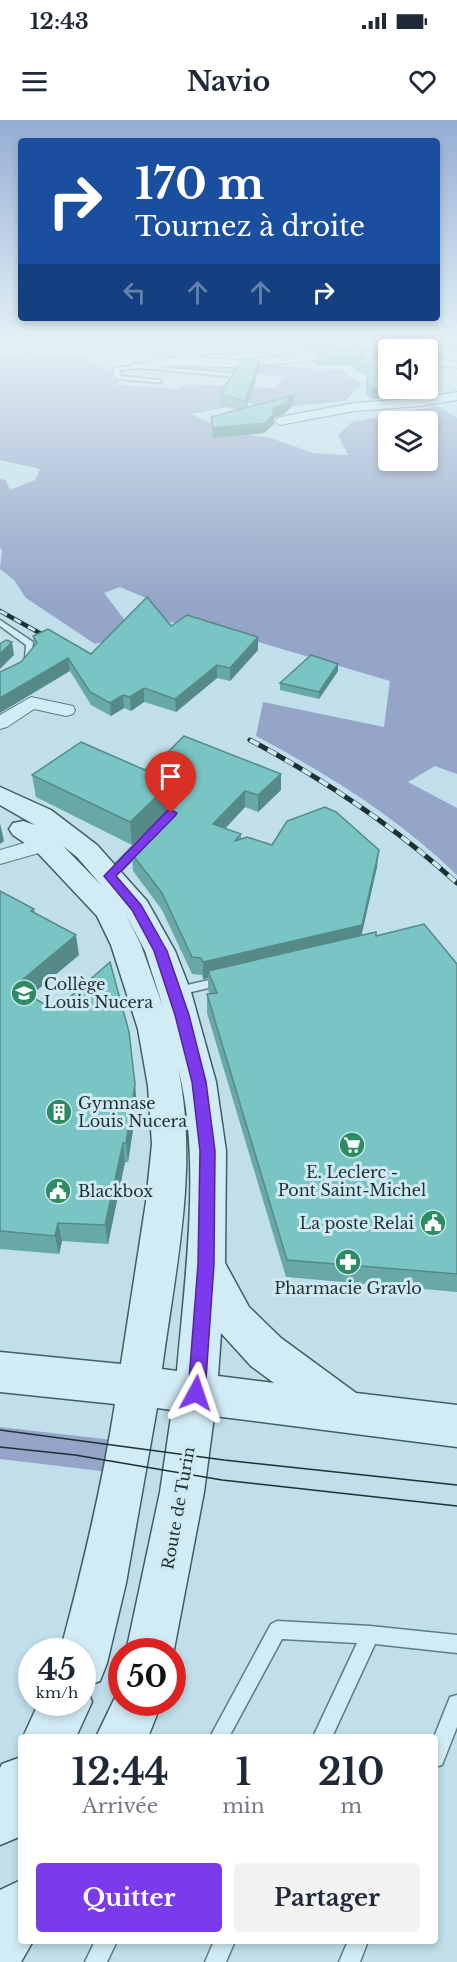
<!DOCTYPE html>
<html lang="fr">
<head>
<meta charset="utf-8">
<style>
  body { margin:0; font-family:"Libre Baskerville",serif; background:#f2f2f3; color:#1f2937; height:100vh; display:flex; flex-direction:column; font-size:22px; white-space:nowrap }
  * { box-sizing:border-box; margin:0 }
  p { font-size:20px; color:#747a83 }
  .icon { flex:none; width:33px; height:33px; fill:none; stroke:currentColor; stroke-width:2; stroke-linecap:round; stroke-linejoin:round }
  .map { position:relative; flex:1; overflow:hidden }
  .details { position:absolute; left:18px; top:1614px; width:420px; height:210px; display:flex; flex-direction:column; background:#fff; border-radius:6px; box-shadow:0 3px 9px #0003 }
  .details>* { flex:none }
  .banner { position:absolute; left:18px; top:18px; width:422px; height:183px; border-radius:6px; box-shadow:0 3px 9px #0003; background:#1a4fa0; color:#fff; overflow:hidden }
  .fabs { position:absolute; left:378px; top:219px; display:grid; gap:12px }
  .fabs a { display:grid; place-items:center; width:60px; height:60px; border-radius:6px; background:#fff; box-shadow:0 3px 9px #0003; font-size:30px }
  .speed { position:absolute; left:18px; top:1518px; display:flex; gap:12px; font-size:30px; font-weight:700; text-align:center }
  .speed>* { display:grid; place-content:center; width:78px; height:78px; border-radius:50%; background:#fff; box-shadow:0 3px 9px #0003; line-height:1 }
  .speed small { font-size:15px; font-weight:400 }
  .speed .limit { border:9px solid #d22; background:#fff; color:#111 }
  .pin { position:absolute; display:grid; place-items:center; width:51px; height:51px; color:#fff; margin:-62px -26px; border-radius:50% 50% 50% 0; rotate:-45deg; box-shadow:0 0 6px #0007 }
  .pin .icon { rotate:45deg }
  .me { position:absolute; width:66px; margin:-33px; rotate:5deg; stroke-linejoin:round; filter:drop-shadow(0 0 4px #0008) }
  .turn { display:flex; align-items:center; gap:21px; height:126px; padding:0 18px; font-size:27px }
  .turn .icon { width:78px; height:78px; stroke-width:2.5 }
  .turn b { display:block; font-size:42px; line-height:51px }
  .lanes { display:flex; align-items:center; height:57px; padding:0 18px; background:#0003; justify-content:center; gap:30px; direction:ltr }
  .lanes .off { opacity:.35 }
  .eta { display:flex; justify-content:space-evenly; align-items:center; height:102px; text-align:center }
  .eta b { font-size:36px; font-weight:800; line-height:42px }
  .cta { display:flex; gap:12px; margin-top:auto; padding:12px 18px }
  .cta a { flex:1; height:69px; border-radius:6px; background:#7c3aed; color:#fff; font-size:24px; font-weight:800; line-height:69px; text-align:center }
  .cta a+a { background:#f2f2f3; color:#1f2937 }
  .status { display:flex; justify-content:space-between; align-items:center; height:42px; padding:0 30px; background:#fff; direction:ltr }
  .status svg { height:16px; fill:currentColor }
  header { display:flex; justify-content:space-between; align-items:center; height:78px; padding:0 18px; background:#fff; font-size:27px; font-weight:800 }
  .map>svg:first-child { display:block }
  .green { fill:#95a5c7; fill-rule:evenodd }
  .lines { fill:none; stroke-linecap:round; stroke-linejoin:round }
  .service-casing { stroke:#5a7e81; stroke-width:3 }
  .minor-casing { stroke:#5a7e81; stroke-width:2 }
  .secondary-casing { stroke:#3d6163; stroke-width:3 }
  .service { fill:#d2ecf6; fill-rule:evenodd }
  .minor { fill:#d2ecf6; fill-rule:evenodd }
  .secondary { fill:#d2ecf6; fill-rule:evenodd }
  .tram { stroke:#1d3132; stroke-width:1.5 }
  .rail-far1-casing { stroke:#1d3132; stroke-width:4.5 }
  .rail-casing { stroke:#1d3132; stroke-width:5 }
  .rail-far1 { stroke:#cfe9f2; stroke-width:3; stroke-dasharray:8; stroke-linecap:butt }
  .rail { stroke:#cfe9f2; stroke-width:4; stroke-dasharray:10; stroke-linecap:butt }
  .wall { fill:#68a9a8; fill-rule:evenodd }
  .shaded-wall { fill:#558a88 }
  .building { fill:#79c5c3; stroke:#558a88; stroke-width:1.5 }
  .route { fill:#7c3aed; stroke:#51269a; stroke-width:1.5 }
  .labels { text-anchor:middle; stroke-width:6; stroke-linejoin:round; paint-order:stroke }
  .poi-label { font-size:16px; fill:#1d3132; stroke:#cfe9f2; text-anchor:start }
  .street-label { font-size:16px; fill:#1d3132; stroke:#cfe9f2 }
</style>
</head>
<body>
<div class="status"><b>12:43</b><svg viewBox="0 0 49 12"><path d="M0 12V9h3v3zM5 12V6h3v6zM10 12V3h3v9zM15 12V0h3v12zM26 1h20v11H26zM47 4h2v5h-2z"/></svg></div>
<header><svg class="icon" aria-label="menu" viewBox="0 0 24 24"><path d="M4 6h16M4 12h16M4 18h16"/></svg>Navio<svg class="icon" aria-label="heart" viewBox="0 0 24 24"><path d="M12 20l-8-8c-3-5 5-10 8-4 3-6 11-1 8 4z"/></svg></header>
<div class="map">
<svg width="457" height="1842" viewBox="0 0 457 1842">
  <rect width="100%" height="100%" fill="#c0dfea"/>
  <path class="green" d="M0,234L27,239L80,236L91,243L111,248L112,258L119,265L177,269L188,264L275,268L283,257L218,249L194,251L156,247L154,244H215L235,247L267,245L341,250L362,264L345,281L275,288L247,283L191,294L229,312L271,318L313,333L348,335L338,315L352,302L437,286L457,298V654L435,646L408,662L457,688V755C397,697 329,655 256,616L263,582L384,607L390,561L187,501L166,503L146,478L120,467L104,473L124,499L128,516L95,524L26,478L14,460L0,449L2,430L0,428V359L6,360L10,370L35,360L40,349L0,340ZM388,302H428V340H388Z
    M0,1307L113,1320L109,1352L0,1339Z"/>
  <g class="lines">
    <g class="service-casing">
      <path id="service" d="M132,243L156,247L232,253L235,255L232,257L142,248L119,250L121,256L160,260L162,263L117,259L113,254L114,248L130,246Z
        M0,500L33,522L31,537H25L26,525L0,506Z
        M153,709L157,710V714L114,758H106L105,756L106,754L149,710Z
        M222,857L226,858L228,861L226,864L174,876L168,872L174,868Z
        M277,1501L370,1506L457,1515V1533L375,1524L332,1617H313L357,1523L282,1519L229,1617H210L271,1504Z
        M457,1575V1607L442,1645L435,1647L434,1617L450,1577Z
        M95,1821H117L107,1842H85Z
        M214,1821H235L226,1842H205Z
        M348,1821H368L360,1842H339Z"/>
    </g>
    <g class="minor-casing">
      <path id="minor" d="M59,223H79C75,228 63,228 59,223Z
        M134,223H151L184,233L206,227L332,223L326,226L248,233H207L195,237L235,240L348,231L388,233V239C338,235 287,245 236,247C206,248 175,242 145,249L139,246L141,244L160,238H177Z
        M428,238L457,242V248L428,244Z
        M457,272V280L421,286L354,291L280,305L274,301L280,297L354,283L421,278Z
        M31,577L73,586L75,590L73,594L66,596L34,589L7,607L0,609V595Z
        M45,717L53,719L56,724L53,729L0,744V730Z"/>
    </g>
    <g class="secondary-casing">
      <path id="secondary" d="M0,667L51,690L97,725L147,781L175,831L191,872L216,962L226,1031L225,1143L249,1187L281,1218L356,1273L457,1285V1327L214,1296L204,1372L172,1540V1532H126L160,1372L172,1290L157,1288L126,1463L107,1543L100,1561L86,1566L92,1582L76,1617H23L39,1582H82V1532H60C82,1450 102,1367 115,1284L0,1272V1232L121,1244L146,1082L152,1024L148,966L138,909L111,825L97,796L35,730L13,715L9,709L13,703L23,701L35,705L0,685ZM63,726L77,737L102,766ZM125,793L145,831L164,890L141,825ZM178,948C202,1039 185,1157 177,1251L162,1249C175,1150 199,1047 178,948ZM221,1213L251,1246L274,1263L218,1256Z
        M122,1563V1582H162L148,1617H96Z
        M21,1637V1713L19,1717L0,1725V1648L2,1644Z
        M21,1760V1821H33L21,1842H0V1770Z"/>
    </g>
    <use href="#service" class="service"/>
    <use href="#minor" class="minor"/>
    <use href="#secondary" class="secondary"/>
    <path class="tram" d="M0,1310L224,1340L457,1365
      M0,1327L75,1335L222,1360L457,1386"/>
    <g class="rail-far1-casing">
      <path id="rail-far1" d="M0,491L52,520"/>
    </g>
    <g class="rail-casing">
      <path id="rail" d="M250,620C325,660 394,706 457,763"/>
    </g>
    <use href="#rail-far1" class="rail-far1"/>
    <use href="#rail" class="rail"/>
  </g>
  <path class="wall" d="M308,223H370L369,230L309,232L308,230Z
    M414,223H457V232L413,227Z
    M363,230V238L388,268L421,276L372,279L366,274L368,256L348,245L317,246L315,243L316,233Z
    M260,248L246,288L293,285L284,294L274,298V304L264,313L213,318L211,307V297L238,290L220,285V274Z
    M171,506L258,530L230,561L217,558L176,592L144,582L131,591L124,588L111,596L91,585L70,551L21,542L34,526L33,516L91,534Z
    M338,551L319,579L280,570V563Z
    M157,643L281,654V670L258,692L245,687L225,709L241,714V719L377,747L361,816H376L457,844V1172L286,1157L207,893V874H210L208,870V858L203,859L202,855L192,854L162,790L133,751L132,734L143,722V714L132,725L36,677L32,655L145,650L153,647L157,649ZM177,668L184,672L177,679Z
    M0,771L34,789L35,793L79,835L30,876L137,984L128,1042H125L108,1124L62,1121L59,1134L0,1129Z"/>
  <path class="shaded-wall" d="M363,230V240L357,234Z
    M260,238V248L245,292V281Z
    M388,268H422L421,276L372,279L373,269Z
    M294,275L293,285L284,294L274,298V304L264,313L213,318V308L273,289Z
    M258,517V530L230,561V548Z
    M12,522L14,535L0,549V534Z
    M68,538L70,551L0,593V578Z
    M338,544V551L319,579V572Z
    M217,545V558L176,592L175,579Z
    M144,568V582L131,591L130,577Z
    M123,575L124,588L111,596L110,583Z
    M281,654V670L258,692V675Z
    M176,658L177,680L132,725L130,702Z
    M245,671V687L213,721V704Z
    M0,703L4,721L0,724Z
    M379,730L377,747L360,822L208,851V858L203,859V842Z
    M76,815L79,835L18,886L14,867Z
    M135,964L137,984L128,1042L126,1023Z
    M123,1023L125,1042L108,1124L105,1105Z
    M58,1103L62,1121L59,1134L55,1116Z"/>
  <path class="building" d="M363,230L357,234L362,238L388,231V242L383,243L388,247V268L373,269L367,264L369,246L348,235L318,236L316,233Z
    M260,238L245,281L220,274L243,239Z
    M294,275L284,284L273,289L274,294L265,303L213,308L211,297Z
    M147,477L171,506L187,495L258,517L230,548L217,545L175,579L144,568L130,577L123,575L110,583L90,572L68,538L0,578V552L21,542L37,523L33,516L48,509L91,534Z
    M6,520L12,522L0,534V524Z
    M311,535L338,544L319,572L280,563Z
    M184,616L281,654L258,675L245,671L213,704L241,714L235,721L247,717L272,725L287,701L325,687L336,692L379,730L362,805L203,842L201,838L192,837L162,773L132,734L148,716L143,714L193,663L192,659L157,643Z
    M81,622L145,650L151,643L153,647L176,658L130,702L32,655Z
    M0,771L34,789L31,791L76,815L14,867L55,890L110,842L129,912L135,964L126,1023H123L105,1105L58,1103L55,1116L0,1111Z
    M424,804L457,844V1154L287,1140L207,874L217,873L208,851L376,812V816Z"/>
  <linearGradient id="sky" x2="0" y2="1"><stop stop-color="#96add4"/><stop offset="0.46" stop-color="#e3f1f6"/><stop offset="1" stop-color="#e3f1f6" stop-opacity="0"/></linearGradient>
  <rect width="457" height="481" fill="url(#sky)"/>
  <path class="route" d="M171,690L177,693L175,696L116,756L141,785L167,831L189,895L206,962L215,1031L214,1144L205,1273L203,1279L196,1281L190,1279L188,1273L198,1144L200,1031L192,962L175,895L154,831L132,790L104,756L167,691Z"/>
  <defs>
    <g id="school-disc" transform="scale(1.35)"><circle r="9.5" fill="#2e8c62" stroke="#cfe9f2"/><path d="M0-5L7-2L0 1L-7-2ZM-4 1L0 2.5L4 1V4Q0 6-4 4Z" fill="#fff"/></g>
    <g id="building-disc" transform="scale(1.35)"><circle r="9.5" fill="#2e8c62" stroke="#cfe9f2"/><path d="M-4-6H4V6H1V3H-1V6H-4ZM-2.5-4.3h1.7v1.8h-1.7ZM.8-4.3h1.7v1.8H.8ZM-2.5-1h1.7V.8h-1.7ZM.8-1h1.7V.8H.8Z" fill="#fff"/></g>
    <g id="supermarket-disc" transform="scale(1.35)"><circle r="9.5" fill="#2e8c62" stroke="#cfe9f2"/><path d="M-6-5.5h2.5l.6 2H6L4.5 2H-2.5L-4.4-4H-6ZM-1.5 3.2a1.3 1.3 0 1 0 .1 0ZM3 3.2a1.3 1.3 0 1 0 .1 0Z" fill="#fff"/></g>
    <g id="civic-disc" transform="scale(1.35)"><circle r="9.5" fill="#2e8c62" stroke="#cfe9f2"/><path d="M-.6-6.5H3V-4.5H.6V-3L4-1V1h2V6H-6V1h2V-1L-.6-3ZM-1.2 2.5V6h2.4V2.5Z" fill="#fff"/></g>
    <g id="pharmacy-disc" transform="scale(1.35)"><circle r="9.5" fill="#2e8c62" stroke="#cfe9f2"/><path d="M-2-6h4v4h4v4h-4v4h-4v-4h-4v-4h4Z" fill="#fff"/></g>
  </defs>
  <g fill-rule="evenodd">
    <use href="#school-disc" x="24" y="873"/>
    <use href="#building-disc" x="59" y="992"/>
    <use href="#supermarket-disc" x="352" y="1025"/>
    <use href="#civic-disc" x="58" y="1071"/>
    <use href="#civic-disc" x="433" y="1103"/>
    <use href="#pharmacy-disc" x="348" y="1142"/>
  </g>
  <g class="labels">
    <g class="poi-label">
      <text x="44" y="870">Collège<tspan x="44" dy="18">Louis Nucera</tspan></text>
      <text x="78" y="989">Gymnase<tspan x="78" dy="18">Louis Nucera</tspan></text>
      <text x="352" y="1058" text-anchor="middle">E. Leclerc -<tspan x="352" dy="18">Pont Saint-Michel</tspan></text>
      <text x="78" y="1077">Blackbox</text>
      <text x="414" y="1109" text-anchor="end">La poste Relai</text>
      <text x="348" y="1174" text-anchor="middle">Pharmacie Gravlo</text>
    </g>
    <g class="street-label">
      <text transform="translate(178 1388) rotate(-80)" y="6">Route de Turin</text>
    </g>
  </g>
</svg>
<div class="fabs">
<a><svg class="icon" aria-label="sound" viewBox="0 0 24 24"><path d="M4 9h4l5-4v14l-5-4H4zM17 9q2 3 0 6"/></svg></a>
<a><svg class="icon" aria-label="layers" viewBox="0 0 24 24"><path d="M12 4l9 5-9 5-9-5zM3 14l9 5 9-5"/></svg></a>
</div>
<div class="speed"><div>45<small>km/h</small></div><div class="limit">50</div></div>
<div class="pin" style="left:171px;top:693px;background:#d93025"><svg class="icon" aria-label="arrive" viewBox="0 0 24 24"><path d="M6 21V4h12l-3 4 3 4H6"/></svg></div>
<svg class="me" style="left:196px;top:1273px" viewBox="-20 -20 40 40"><path d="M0-17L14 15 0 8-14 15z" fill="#7c3aed" stroke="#fff" stroke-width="4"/></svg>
<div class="banner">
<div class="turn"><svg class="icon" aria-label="right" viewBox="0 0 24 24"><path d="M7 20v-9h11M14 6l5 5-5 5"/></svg><div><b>170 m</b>Tournez à droite</div></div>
<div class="lanes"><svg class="icon off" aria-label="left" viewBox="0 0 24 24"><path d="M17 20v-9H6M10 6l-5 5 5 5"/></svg><svg class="icon off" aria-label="ahead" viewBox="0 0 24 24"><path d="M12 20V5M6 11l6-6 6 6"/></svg><svg class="icon off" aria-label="ahead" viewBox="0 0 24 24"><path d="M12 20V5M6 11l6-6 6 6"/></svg><svg class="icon" aria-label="right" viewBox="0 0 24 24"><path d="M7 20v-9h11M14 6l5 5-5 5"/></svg></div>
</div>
<section class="details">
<div class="eta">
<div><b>12:44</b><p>Arrivée</p></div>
<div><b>1</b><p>min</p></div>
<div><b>210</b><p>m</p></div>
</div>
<div class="cta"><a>Quitter</a><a>Partager</a></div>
</section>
</div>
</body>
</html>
